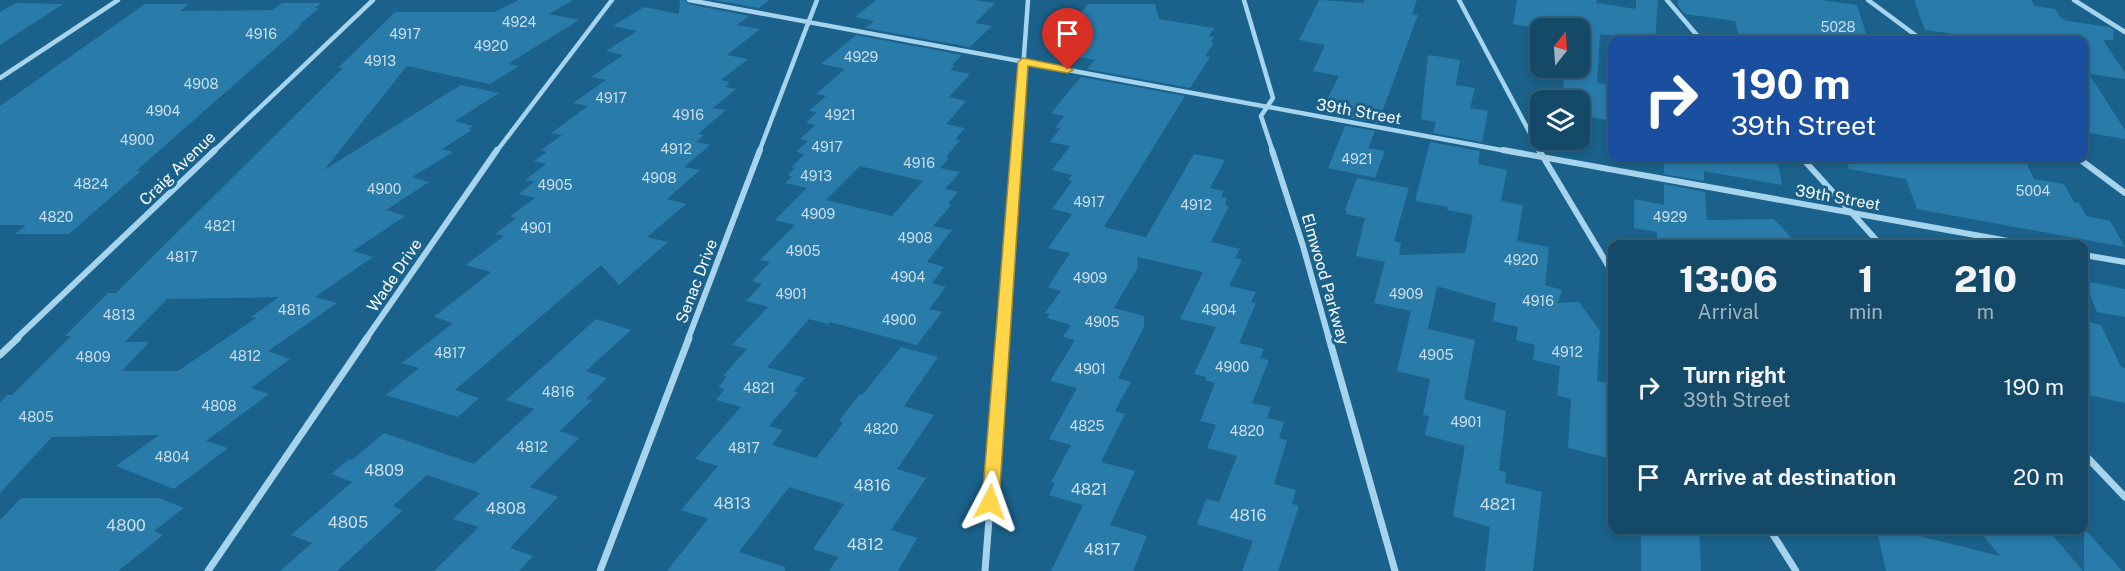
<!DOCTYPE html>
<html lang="en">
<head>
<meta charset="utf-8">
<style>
  body { margin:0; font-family:"Public Sans",sans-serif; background:#1d516e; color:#f1f3f6; height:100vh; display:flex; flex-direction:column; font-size:22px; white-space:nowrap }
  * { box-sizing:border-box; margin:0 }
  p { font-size:20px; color:#9db3c0 }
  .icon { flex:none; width:33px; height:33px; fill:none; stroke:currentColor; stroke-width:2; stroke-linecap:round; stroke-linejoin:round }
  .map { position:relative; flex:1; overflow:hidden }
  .drawer { position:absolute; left:1608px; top:240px; width:480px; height:294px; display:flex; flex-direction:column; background:#144a68; border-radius:12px; box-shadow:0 3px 9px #0003,0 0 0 2px #33627c }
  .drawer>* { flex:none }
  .hud { position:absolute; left:1608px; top:36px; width:480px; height:126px; border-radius:12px; box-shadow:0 3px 9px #0003,0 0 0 2px #33627c; background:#1a4fa0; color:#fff; overflow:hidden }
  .needle { width:39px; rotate:17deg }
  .controls { position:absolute; left:1530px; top:18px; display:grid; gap:12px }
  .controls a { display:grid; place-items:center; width:60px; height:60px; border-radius:12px; background:#144a68; box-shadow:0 3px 9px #0003,0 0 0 2px #33627c; font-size:30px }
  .pin { position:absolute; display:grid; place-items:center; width:51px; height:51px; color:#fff; margin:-62px -26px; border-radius:50% 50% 50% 0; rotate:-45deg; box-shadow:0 0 6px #0007 }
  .pin .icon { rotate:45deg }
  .me { position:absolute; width:66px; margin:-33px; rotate:4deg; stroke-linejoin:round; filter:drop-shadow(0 0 4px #0008) }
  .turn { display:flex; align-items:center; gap:21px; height:126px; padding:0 24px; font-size:27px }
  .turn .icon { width:78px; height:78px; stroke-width:2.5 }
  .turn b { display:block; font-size:42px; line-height:51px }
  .eta { display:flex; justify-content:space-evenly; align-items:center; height:102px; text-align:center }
  .eta b { font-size:36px; font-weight:800; line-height:42px }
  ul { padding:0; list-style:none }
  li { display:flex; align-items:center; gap:18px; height:90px; padding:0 24px }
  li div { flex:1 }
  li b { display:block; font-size:22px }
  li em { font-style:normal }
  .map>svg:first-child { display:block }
  .building { fill:#297baa; fill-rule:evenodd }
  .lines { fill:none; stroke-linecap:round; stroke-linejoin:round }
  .street-far2 { stroke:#a6d4ed; stroke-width:4.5 }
  .street-far1 { stroke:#a6d4ed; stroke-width:6 }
  .street { stroke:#a6d4ed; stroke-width:7 }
  .route { fill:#ffd54a; stroke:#a68a30; stroke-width:1.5 }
  .labels { text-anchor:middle; stroke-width:6; stroke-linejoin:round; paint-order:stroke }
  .number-label { font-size:14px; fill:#cadeea }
  .street-label { font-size:16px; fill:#fff; stroke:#1a628b }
  .near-number-label { font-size:16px; fill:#cadeea }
</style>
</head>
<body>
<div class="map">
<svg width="2125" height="571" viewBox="0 0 2125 571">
  <rect width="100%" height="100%" fill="#1a628b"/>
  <path class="building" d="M519,0H573L549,14L579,20L508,64L519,66L490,84L407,66L324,170L461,85L499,93L455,121L473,126L468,129L472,130L442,149L453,152L412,177L429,182L386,210L405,216L353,251L373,257L315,297L337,303L268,351L290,359L251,388L269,394L206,441L228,448L174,489L116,466L159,435L52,437L0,493V403L7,395H12L71,336H65L108,293H116L343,68H338L395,12H494ZM279,297L251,317L256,318L178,371H122L149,342H125L167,299Z
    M680,0H685L688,4L749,16L737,25L760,29L727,55L748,59L721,80L730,82L725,87L736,89L713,108L726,110L698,134L704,135L696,142L710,145L684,167L700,170L667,199L686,204L647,237L668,242L619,285L601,265L455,390L479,398L458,417L386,395L419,368L402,363L453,323L434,317L491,272L466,265L504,236L495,234L516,218L510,216L535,198L519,194L534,182L525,180L546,164L534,161L547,152L541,150L562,135L551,133L588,106L573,103L606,80L591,77L623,55L606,51L637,31L613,26L644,7L679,14Z
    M714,0H769L759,8Z
    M876,0H974L995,3L975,23L992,26L970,47L865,28L874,21L855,17Z
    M1319,0L1363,3L1365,0H1417L1412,14L1418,15L1378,123L1348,117L1352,107L1326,102L1339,76L1313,71L1325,45L1299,40Z
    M1517,0H1597L1596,3L1636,9V0H1658L1655,40L1600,34L1597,83L1612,86V121L1580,115L1581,99L1563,96L1564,68H1580V28H1540V49L1528,47L1531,27L1513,24Z
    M1678,0H1820L1857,5L1868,40H1740L1735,21L1685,14L1678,6Z
    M1914,0H2031L2035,6L2055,9L2061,18L2067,21L2109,27L2114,30L2113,40H2103L2125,73V79L2089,74L2125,130V139L2084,132V40H1971L1969,36L1925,30Z
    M16,3L63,4L0,45V12Z
    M282,3H321L315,8H319L299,25H302L136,171H141L69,234H15L26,225H0V106L145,4H189L180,11L273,10Z
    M1088,4H1155L1159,19L1214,28L1209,36L1214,37L1211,42L1214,43L1205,56L1210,57L1190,88L1087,69L1095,60L1066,55L1079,36L1065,33Z
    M856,35L962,55L952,65L955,66L950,70L970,74L949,97L966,101L946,124L965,128L955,139L960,140L946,157L949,158L940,168L960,172L945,189L958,192L948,204L951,205L933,226L952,230L927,262L944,267L932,283L946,287L929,309L942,312L917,345L830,322L828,324L809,319L767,367L805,378L794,391L798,392L769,426L783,430L772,445L816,458L843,423L839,421L860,394L862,395L901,347L938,357L904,406L934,415L897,469L926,478L891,530L917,538L898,571H829L838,557L813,549L844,504L789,487L739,552L785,567V571H667L708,519L681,510L718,466L695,459L741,407L716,400L725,389L718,387L727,377L723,376L747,349L732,345L768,307L746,301L762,284L752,281L770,262L760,260L795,225L775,220L807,188L785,183L792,177L788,175L795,168L791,167L805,154L796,152L808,141L800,139L815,125L806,123L817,112L809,111L826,96L816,94L845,69L821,64ZM860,166L923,181L892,216L826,200Z
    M1428,55L1460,60L1456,85L1475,88L1470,108L1488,111L1482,142L1433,133L1436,122L1421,119Z
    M1081,77L1185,96L1104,227L1146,237L1194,154L1225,160L1210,188L1224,191L1221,197L1227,198L1225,205L1229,206L1211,242L1240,249L1235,258L1242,260L1229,286L1256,292L1251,302L1256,303L1239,343L1264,349L1260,358L1269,360L1252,403L1271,407L1267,418L1284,422L1279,438L1287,440L1274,484L1296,490L1292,504L1299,506L1278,571H1242L1253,541L1197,524L1206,499L1219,502L1237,456L1207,448L1216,425L1200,421L1215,383L1205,380L1206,377L1194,374L1216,327L1180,319L1203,272L1137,257L1138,267L1114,308L1144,316V327L1118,378L1131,382L1115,411L1125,414L1101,462L1135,471L1110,525L1147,536L1133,571H1051L1083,505L1049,495L1055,483L1051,482L1071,445L1049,439L1077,388L1050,381L1075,340L1063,337L1071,325L1047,318L1050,314L1045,313L1061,291L1048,287L1070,253L1048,248L1072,214L1052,209L1072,181L1068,180L1072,175L1052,170L1070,146L1050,142L1060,128H1055L1064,116L1051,113Z
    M1345,126L1375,131L1368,148L1385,151L1375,178L1328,168Z
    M1430,142L1480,151L1478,164L1507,170L1501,201L1523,205L1517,241L1549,247L1545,285L1562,290L1558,303L1579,302L1600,331L1597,381L1612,384V459L1568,448L1571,399L1557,395L1560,366L1533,360L1535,345L1516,340L1518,327L1493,321L1496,303L1437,286L1428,329L1475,340L1464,399L1506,411L1499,470L1506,472L1505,483L1542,492L1533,571H1485L1490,527L1453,516L1465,446L1425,435L1429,416L1423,415L1430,379L1397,371L1411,311L1374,303L1385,262L1356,256L1365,218L1346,214L1347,211L1345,210L1357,178L1409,188L1394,241L1401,243L1399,255L1465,253L1473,215L1447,210L1448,207L1415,201Z
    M1664,158L1693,160V158H1751L1778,162L1782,185L1704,171V181L1664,174Z
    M1849,158H2024L2034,179L2064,184L2074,202L2079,203L2086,216L2110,221L2125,247L1917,209L1906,179L1848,169Z
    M1664,184L1705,192L1707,220L1774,219L1797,244H1657V232L1634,228V199L1664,205Z
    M2084,281L2125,289V317L2097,312Z
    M596,319L631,330L586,371L607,378L586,399L592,400L560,431L579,438L530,487L558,497L510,548L533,556L519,571H434L479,527L453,519L480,493L427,475L393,506L403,510L337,571H280L312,543L291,535L352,482L331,474L349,459L352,460L384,433L474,464L534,409L506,400Z
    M2084,321L2101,325L2121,367L2125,368V403L2084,394Z
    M21,498H158L184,508L154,531L163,535L118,571H0V520Z
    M2084,528L2122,571H2084Z
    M1641,530H1699L1701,571H1641Z
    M1877,530H1895L2000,556L1979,530H2048L2083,571H1886Z"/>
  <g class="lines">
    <path class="street-far2" d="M689,0L1512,152
      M1244,0L1273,98L1261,116L1273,152
      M1459,0L1540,152
      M1667,0L1701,40
      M1868,0L1922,40
      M2074,0L2125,32
      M0,78L118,0
      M213,152L373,0
      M496,152L612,0
      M759,152L817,0
      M1017,152L1028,0"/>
    <path class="street-far1" d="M1272,150L1303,246L1329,339
      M1503,150L2025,244
      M1539,150L1612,272
      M1802,158L1880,244
      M2078,158L2125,193
      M2084,255L2125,262
      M16,339L215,150
      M366,339L497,150
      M688,339L760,150
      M1002,339L1017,150"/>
    <path class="street" d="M1329,338L1395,571
      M0,355L18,338
      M2084,454L2125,497
      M1770,530L1796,571
      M208,571L367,338
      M600,571L689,338
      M985,571L1003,338"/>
  </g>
  <path class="route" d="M1023,58L1068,67L1073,70L1068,73L1028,66L999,502L996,506L990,508L984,506L982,502L1018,62Z"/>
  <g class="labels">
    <g class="number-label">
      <text x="519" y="27">4924</text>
      <text x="1838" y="32">5028</text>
      <text x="261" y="39">4916</text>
      <text x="405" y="39">4917</text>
      <text x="491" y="51">4920</text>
      <text x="861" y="62">4929</text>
      <text x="380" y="66">4913</text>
      <text x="201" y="89">4908</text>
      <text x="611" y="103">4917</text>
      <text x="163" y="116">4904</text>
      <text x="688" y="120">4916</text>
      <text x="840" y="120">4921</text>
      <text x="137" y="145">4900</text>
      <text x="827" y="152">4917</text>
      <text x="676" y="154">4912</text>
      <text x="1357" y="164">4921</text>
      <text x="919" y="168">4916</text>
      <text x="816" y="181">4913</text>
      <text x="659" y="183">4908</text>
      <text x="91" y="189">4824</text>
      <text x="555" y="190">4905</text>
      <text x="384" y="194">4900</text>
      <text x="2033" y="196">5004</text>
      <text x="1089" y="207">4917</text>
      <text x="1196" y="210">4912</text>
      <text x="818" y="219">4909</text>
      <text x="56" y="222">4820</text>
      <text x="1670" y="222">4929</text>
      <text x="220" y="231">4821</text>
      <text x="536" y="233">4901</text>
      <text x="915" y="243">4908</text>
      <text x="803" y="256">4905</text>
      <text x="182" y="262">4817</text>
      <text x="1521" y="265">4920</text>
      <text x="908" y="282">4904</text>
      <text x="1090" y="283">4909</text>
      <text x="791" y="299">4901</text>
      <text x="1406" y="299">4909</text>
      <text x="1538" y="306">4916</text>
      <text x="294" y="315">4816</text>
      <text x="1219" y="315">4904</text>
      <text x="119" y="320">4813</text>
      <text x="899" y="325">4900</text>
      <text x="1102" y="327">4905</text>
      <text x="1567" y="357">4912</text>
      <text x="450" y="358">4817</text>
      <text x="1436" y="360">4905</text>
      <text x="245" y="361">4812</text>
      <text x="93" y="362">4809</text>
      <text x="1232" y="372">4900</text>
      <text x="1090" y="374">4901</text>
      <text x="759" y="393">4821</text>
      <text x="558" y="397">4816</text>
      <text x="219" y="411">4808</text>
      <text x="36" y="422">4805</text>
      <text x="1466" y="427">4901</text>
      <text x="1087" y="431">4825</text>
      <text x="881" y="434">4820</text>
      <text x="1247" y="436">4820</text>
      <text x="532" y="452">4812</text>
      <text x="744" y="453">4817</text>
      <text x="172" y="462">4804</text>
    </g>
    <g class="street-label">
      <text transform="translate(1359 111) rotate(10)" y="6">39th Street</text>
      <text transform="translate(177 168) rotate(-44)" y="6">Craig Avenue</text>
      <text transform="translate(1838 197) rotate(10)" y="6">39th Street</text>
      <text transform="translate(394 275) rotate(-56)" y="6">Wade Drive</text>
      <text transform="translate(1326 279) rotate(74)" y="6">Elmwood Parkway</text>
      <text transform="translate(696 281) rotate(-69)" y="6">Senac Drive</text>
    </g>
    <g class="near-number-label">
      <text x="384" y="476">4809</text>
      <text x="872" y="491">4816</text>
      <text x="1089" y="495">4821</text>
      <text x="732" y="509">4813</text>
      <text x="1498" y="510">4821</text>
      <text x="506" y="514">4808</text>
      <text x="1248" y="521">4816</text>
      <text x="348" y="528">4805</text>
      <text x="126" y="531">4800</text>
      <text x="865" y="550">4812</text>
      <text x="1102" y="555">4817</text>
    </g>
  </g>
</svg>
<div class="controls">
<a><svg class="needle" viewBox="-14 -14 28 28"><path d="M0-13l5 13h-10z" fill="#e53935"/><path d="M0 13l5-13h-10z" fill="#9db3c0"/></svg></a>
<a><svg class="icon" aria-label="layers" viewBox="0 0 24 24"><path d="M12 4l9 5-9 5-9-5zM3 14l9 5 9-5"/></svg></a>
</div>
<div class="pin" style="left:1068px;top:70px;background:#d93025"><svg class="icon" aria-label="arrive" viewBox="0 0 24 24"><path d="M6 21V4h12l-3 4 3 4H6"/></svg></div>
<svg class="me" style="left:990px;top:502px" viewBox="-20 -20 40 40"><path d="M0-17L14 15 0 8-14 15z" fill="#ffd54a" stroke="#fff" stroke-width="4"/></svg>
<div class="hud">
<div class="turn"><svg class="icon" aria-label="right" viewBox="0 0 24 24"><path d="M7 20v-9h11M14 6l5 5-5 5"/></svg><div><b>190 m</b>39th Street</div></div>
</div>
<section class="drawer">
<div class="eta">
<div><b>13:06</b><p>Arrival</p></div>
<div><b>1</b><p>min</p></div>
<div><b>210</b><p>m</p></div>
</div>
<ul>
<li><svg class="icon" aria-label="right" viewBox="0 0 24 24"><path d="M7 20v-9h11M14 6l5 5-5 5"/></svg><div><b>Turn right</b><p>39th Street</p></div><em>190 m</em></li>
<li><svg class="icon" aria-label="arrive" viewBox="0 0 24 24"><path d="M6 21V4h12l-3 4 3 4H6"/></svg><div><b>Arrive at destination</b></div><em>20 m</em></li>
</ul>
</section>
</div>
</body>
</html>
